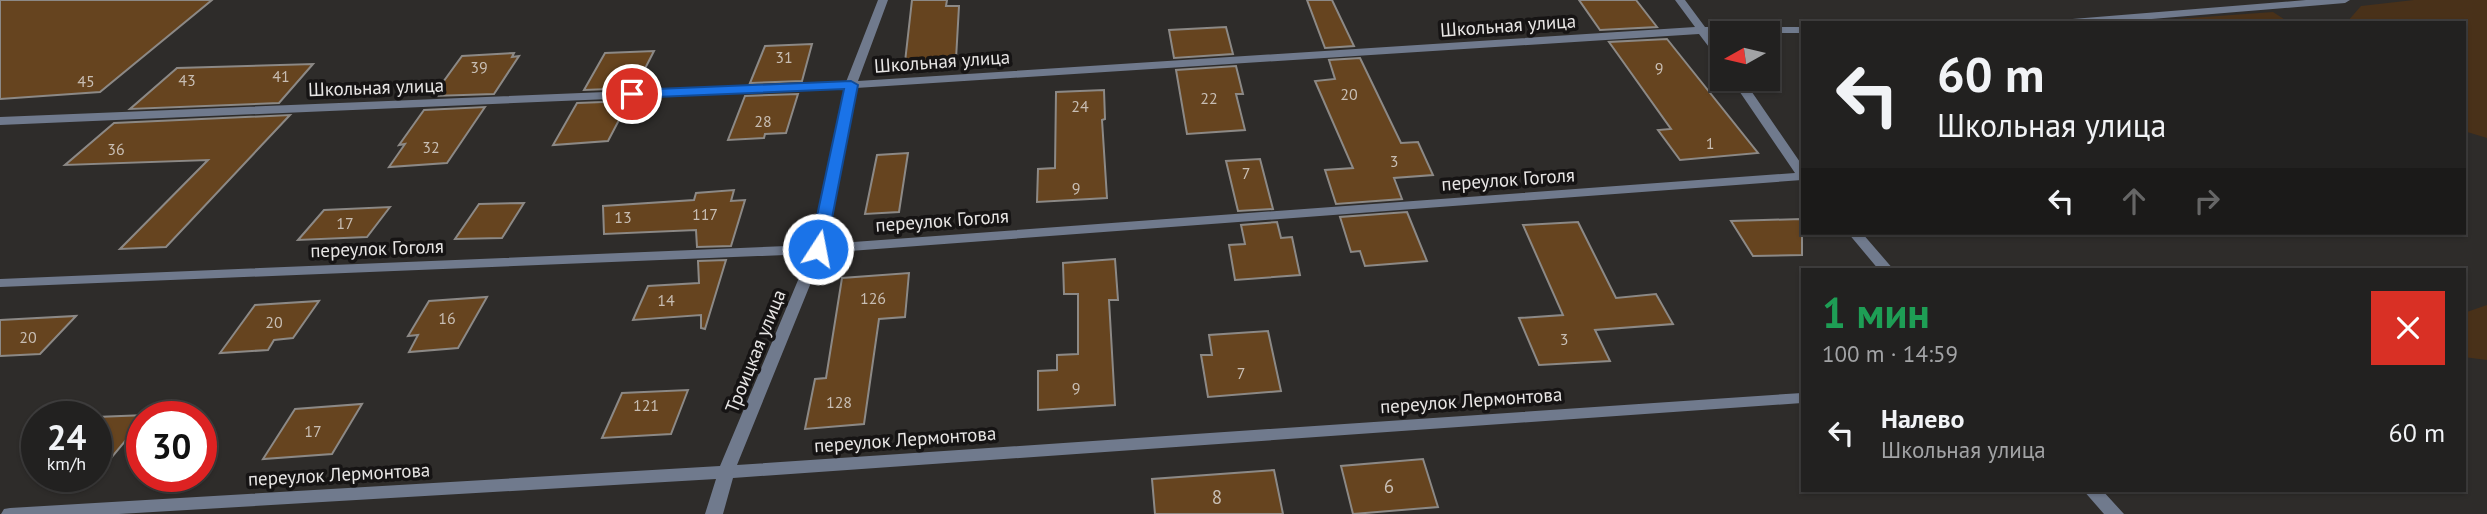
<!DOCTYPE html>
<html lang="ru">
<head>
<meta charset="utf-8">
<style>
  body { margin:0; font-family:"PT Sans",sans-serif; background:#2a2929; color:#f1f3f6; height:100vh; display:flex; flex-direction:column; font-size:26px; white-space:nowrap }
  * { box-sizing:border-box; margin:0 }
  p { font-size:23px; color:#a2a3a5 }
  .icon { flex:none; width:38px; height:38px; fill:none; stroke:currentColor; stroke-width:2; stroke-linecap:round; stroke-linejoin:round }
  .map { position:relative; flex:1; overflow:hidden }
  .side { position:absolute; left:1801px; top:268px; width:665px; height:224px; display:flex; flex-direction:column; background:#222120; border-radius:0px; box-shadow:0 2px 5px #0004,0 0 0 2px #3f3e3e }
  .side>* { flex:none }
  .guide { position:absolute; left:1801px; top:21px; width:665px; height:214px; border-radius:0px; box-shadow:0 2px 5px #0004,0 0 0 2px #3f3e3e; background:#222120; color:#f1f3f6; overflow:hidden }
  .needle { width:46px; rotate:262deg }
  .controls { position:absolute; left:1710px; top:21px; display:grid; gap:14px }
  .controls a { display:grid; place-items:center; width:70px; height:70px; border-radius:0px; background:#222120; box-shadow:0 2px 5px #0004,0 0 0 2px #3f3e3e; font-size:35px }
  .speed { position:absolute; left:21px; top:401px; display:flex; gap:14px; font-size:35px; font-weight:700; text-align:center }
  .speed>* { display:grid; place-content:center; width:91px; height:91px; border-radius:50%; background:#222120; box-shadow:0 2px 5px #0004,0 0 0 2px #3f3e3e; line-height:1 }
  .speed small { font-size:18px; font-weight:400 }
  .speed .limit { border:10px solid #d22; background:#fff; color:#111 }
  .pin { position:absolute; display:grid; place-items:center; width:60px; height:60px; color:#fff; margin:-30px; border:4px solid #fff; border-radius:50%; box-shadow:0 2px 7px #0007 }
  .me { position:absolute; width:77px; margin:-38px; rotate:11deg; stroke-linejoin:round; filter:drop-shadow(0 0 5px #0008) }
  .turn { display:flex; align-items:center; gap:24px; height:147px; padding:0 21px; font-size:32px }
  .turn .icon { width:91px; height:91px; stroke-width:2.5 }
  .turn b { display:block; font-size:49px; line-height:60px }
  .lanes { display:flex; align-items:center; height:66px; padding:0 21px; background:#0003; justify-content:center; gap:35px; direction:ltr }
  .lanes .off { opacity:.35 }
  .round { display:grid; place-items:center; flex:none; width:74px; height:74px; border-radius:0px; background:#2a2929 }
  .head { display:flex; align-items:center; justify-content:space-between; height:119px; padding:0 21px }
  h1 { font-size:42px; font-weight:700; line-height:52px; color:#1e9e55 }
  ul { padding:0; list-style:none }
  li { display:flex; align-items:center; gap:21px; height:91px; padding:0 21px }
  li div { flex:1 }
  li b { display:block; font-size:26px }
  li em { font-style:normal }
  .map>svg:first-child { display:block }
  .green { fill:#493119 }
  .building { fill:#66441f; stroke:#8c8986; stroke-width:2 }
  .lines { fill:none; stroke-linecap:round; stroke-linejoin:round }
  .minor { fill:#707a8d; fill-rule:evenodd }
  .route { fill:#1a73e8; stroke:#114b97; stroke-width:2 }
  .labels { text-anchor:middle; stroke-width:7; stroke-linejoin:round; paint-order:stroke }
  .number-label { font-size:16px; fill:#c8beb4 }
  .street-label { font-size:19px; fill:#e8e6e5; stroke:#161414 }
  .near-number-label { font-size:19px; fill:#c8beb4 }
</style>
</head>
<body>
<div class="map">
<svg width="2487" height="514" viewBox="0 0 2487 514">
  <rect width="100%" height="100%" fill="#2e2c2a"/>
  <path class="green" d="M2414,0H2487V138L2464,131V23L2347,22L2361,6Z
    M2273,12L2290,23H2122Z
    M2487,305V360L2464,357V313Z"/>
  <path class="building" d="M0,0H212L100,92L0,99Z
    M912,0H947L946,6H959L956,59L905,62Z
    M1307,0H1332L1354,46L1325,48Z
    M1579,0H1636L1657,27L1600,30Z
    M1226,27L1233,54L1174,58L1169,30Z
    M1667,39L1758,153L1680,160L1658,130L1671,129L1609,42Z
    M812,44L802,81L750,83L765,46Z
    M654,51L635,88L584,90L605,53Z
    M514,53L512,57L519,56L494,94L433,96L462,56Z
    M1360,58L1401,143L1418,142L1433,175L1394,178L1402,199L1336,204L1325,170L1353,168L1315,81L1335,79L1329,60Z
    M313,64L279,103L130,109L177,68Z
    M1236,66L1243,94H1236L1245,130L1187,134L1176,70Z
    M1104,90L1105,119L1102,120L1107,198L1037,202L1038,169L1055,168L1056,92Z
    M798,94L786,133L765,134L764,138L728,140L745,96Z
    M629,101L608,141L553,145L577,103Z
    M485,107L447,163L389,167L405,144L399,145L424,110Z
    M290,115L166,247L120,249L208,160L65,165L114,123Z
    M908,153L899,212L865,214L877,155Z
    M1260,159L1273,209L1238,211L1226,161Z
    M734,190L731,201L745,200L731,246L697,247L696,230L604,234L603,206L694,200L696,193Z
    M524,203L502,238L455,239L479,204Z
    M390,207L367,237L298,240L324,210Z
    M1407,212L1427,261L1365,266L1360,251L1351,252L1340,217Z
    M1802,219V255L1753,256L1731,221Z
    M1277,222L1281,238L1292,237L1300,275L1235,280L1229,245L1245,244L1241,225Z
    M1578,222L1616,298L1656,294L1673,324L1595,330L1610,361L1539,365L1519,318L1563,315L1523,225Z
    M1115,259L1118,300H1109L1115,405L1038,410V371L1057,370V355L1078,354V294H1064L1063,263Z
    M726,260L705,329L701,328V315L633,320L648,286L699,283L698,261Z
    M909,273L905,317L879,319L864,424L805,429L815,379L826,378L842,278Z
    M487,297L458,348L409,352L418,335L408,336L429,301Z
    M319,301L293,338L274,340L268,350L220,353L255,305Z
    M76,316L40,354L0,356V320Z
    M1268,331L1281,391L1208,397L1201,355H1212L1209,335Z
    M688,390L671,434L602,438L622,393Z
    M362,404L332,454L263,459L295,409Z
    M147,415L142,416V421L96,476V417Z
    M1423,459L1438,507L1353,514L1341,466Z
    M1274,470L1283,514H1155L1152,479Z"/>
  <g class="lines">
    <path class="minor" d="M878,0H888L858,81L1695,27L1675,0H1685L1705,27H1802V33H1710L1722,49V60L1718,59L1699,34L856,88L826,244L1795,173L1731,79H1743L1802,165V180L823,253L737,465L1802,393V403L733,478L723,514H705L716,479L119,514H1L4,509L10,508L720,466L809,254L0,287V279L812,245L844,89L0,125V117L846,82Z
      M2306,0H2350L2345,3L2103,23H2055L2060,20Z
      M1848,233H1862L1894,270H1879Z
      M2083,490H2102L2124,514H2104Z"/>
  </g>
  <path class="route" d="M851,81L858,85L826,249L818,253L810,249L844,89L632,98L625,94L632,90Z"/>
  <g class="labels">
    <g class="number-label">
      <text x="784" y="63">31</text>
      <text x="479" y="73">39</text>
      <text x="1659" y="74">9</text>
      <text x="281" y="82">41</text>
      <text x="187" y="86">43</text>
      <text x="86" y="87">45</text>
      <text x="1349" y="100">20</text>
      <text x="1209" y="104">22</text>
      <text x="1080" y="112">24</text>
      <text x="763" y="127">28</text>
      <text x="1710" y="149">1</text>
      <text x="431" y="153">32</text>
      <text x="116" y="155">36</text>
      <text x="1394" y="167">3</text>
      <text x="1246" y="179">7</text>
      <text x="1076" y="194">9</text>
      <text x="705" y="220">117</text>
      <text x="623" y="223">13</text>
      <text x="345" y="229">17</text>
      <text x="873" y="304">126</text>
      <text x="666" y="306">14</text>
      <text x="447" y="324">16</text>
      <text x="274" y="328">20</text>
      <text x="28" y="343">20</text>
      <text x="1564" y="345">3</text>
      <text x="1241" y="379">7</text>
      <text x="1076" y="394">9</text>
      <text x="839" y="408">128</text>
      <text x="646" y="411">121</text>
      <text x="313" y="437">17</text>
    </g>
    <g class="street-label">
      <text transform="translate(1508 25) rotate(-4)" y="7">Школьная улица</text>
      <text transform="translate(942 61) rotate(-4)" y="7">Школьная улица</text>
      <text transform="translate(376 87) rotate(-2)" y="7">Школьная улица</text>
      <text transform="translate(1508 179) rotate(-4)" y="7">переулок Гоголя</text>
      <text transform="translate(942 220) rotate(-4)" y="7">переулок Гоголя</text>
      <text transform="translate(377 248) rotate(-2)" y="7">переулок Гоголя</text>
      <text transform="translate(755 351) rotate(-68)" y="7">Троицкая улица</text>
      <text transform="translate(1471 400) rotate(-4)" y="7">переулок Лермонтова</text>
      <text transform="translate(905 439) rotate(-4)" y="7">переулок Лермонтова</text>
      <text transform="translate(339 474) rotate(-3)" y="7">переулок Лермонтова</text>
    </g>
    <g class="near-number-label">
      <text x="1389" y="493">6</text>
      <text x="1217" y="504">8</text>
    </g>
  </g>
</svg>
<div class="controls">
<a><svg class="needle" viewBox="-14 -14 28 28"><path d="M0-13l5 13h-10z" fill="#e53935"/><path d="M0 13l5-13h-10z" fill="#a2a3a5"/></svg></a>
</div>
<div class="speed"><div>24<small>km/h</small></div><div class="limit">30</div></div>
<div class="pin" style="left:632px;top:94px;background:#d93025"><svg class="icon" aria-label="arrive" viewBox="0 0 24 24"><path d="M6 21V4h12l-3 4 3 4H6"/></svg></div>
<svg class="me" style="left:818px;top:249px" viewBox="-20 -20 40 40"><circle r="17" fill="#1a73e8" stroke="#fff" stroke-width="3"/><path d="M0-11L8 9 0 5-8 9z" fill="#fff"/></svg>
<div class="guide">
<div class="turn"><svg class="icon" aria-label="left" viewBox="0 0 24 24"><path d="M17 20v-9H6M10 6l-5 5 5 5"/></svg><div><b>60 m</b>Школьная улица</div></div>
<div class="lanes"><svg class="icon" aria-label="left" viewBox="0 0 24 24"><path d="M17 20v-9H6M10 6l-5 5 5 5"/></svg><svg class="icon off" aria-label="ahead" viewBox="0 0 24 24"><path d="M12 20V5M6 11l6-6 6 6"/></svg><svg class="icon off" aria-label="right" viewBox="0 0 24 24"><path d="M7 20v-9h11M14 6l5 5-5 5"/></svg></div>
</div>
<section class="side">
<div class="head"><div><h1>1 мин</h1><p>100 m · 14:59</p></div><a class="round" style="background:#d93025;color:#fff"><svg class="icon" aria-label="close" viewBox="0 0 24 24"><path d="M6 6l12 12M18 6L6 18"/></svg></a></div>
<ul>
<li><svg class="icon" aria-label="left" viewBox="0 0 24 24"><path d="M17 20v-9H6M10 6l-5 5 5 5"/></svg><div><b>Налево</b><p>Школьная улица</p></div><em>60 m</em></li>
</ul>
</section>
</div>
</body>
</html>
